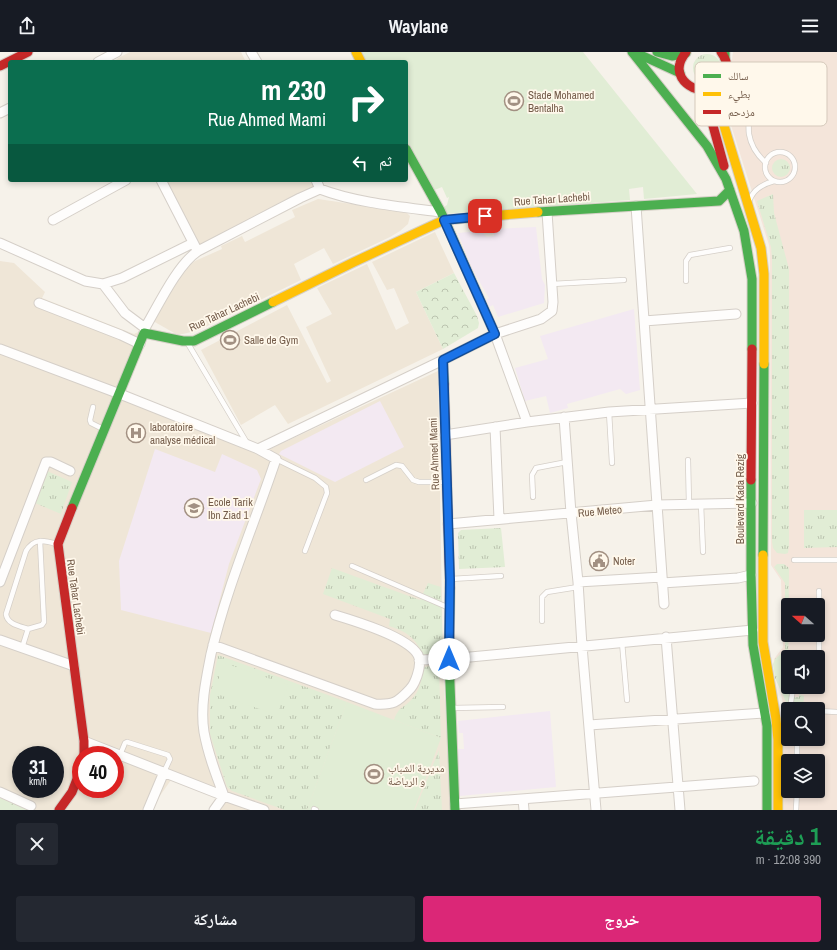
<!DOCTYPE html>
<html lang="ar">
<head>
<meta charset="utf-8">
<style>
  body { margin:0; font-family:"Archivo Narrow","Noto Naskh Arabic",sans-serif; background:#242831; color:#f1f3f6; direction:rtl; height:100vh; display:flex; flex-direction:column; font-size:15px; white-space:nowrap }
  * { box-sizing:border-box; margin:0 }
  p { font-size:13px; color:#9ea1a6 }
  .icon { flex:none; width:22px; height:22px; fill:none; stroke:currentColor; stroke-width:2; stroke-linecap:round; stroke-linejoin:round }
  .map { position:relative; height:758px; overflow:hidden; direction:ltr }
  .details { display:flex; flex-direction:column; background:#171b24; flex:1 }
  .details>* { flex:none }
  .top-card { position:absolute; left:8px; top:8px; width:400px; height:122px; border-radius:4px; box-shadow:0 2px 6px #0003; direction:rtl; background:#0b6e4f; color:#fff; overflow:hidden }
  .needle { width:26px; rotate:291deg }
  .tools { position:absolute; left:781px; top:546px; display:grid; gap:8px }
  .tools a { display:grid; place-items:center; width:44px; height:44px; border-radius:4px; background:#171b24; box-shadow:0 2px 6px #0003; font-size:20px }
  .speed { position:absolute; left:12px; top:694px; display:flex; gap:8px; font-size:20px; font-weight:700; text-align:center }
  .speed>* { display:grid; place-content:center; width:52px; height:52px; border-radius:50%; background:#171b24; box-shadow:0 2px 6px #0003; line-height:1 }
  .speed small { font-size:10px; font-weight:400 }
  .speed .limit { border:6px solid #d22; background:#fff; color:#111 }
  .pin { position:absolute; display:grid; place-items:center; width:34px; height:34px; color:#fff; margin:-17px; border-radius:8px; box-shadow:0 2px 6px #0006 }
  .me { position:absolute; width:44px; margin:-22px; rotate:0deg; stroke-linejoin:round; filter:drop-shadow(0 0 3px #0008) }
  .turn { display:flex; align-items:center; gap:14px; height:84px; padding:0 16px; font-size:18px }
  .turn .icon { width:52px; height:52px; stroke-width:2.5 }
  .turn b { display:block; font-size:28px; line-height:34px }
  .then { display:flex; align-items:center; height:38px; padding:0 16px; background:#0003; gap:8px; font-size:15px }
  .round { display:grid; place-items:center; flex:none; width:42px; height:42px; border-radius:4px; background:#242831 }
  .head { display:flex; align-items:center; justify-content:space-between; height:68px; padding:0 16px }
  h1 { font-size:24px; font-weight:700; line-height:30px; color:#1e9e55 }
  .button { display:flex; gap:8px; margin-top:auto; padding:8px 16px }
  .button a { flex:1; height:46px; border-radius:4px; background:#db2777; color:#fff; font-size:16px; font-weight:700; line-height:46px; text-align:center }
  .button a+a { background:#242831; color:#f1f3f6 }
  header { display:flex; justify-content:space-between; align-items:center; height:52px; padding:0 16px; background:#171b24; font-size:18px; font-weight:700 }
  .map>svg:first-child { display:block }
  .residential { fill:#efe6d7; fill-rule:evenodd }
  .commercial { fill:#f4e5da; fill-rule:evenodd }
  .education { fill:#f3e9f2 }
  .grass { fill:url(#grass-tufts) }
  .forest { fill:url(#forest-crowns) }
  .pitch { fill:#e1edd5 }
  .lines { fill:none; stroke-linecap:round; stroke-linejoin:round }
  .lane-casing { stroke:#d5cfc8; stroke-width:6 }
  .street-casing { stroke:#d5cfc8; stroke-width:11 }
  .fast-casing { stroke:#d5cfc6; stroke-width:11 }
  .slow-casing { stroke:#d5cfc6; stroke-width:11 }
  .jam-casing { stroke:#d5cfc6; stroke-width:11 }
  .lane { stroke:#fefdfc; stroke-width:4.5 }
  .street { stroke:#fefdfc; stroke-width:9 }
  .fast { stroke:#4caf50; stroke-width:9 }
  .slow { stroke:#ffc107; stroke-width:9 }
  .jam { stroke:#c62828; stroke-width:9 }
  .route-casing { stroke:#114b97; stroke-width:10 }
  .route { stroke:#1a73e8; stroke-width:7 }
  .labels { text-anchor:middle; stroke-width:3.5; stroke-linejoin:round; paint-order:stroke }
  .poi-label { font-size:11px; fill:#745c4a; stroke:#fff8eb; text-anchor:start }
  .street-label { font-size:11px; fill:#745c4a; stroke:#fff8eb }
  .key { fill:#fff8eb; stroke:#d5c9bb; stroke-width:1 }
  .key-label { font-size:11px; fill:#745c4a }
</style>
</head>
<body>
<header><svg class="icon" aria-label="menu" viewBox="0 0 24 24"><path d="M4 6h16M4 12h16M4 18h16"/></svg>Waylane<svg class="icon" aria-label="share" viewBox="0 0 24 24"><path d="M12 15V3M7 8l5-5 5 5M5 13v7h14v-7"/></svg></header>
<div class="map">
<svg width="837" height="758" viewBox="0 0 837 758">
  <defs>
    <pattern id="grass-tufts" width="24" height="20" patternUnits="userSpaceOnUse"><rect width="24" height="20" fill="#e1edd5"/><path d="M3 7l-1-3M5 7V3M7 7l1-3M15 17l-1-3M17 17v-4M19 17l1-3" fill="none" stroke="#bbc3af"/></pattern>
    <pattern id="forest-crowns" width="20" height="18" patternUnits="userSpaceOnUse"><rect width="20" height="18" fill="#e1edd5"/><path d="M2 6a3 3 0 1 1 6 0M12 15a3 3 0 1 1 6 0" fill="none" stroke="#bbc3af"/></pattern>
  </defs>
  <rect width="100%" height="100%" fill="#f6f2ea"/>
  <path class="residential" d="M130,0H241L246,10H117L116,8L118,6Z
    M164,128H313L314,133L312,136L199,195Z
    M318,147L406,160L410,164L408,172L400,179L390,185L333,212L324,196L294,212L301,228L199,278L183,282H176L153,269L184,218L195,209L222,197L221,194L242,184L245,190L295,165L292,158Z
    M435,180L454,221L416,240L443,297L288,372L275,353L241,373L201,298L287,253L327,331L331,329L306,275L332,262L317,236L367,212L396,278L409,271L394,236L387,238L372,210Z
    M0,209L14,211L45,240L42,246L134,282L140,279L119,337L268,398L438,319L443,616L451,758H210L219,746L171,728L150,758H0ZM21,703H55V737H21ZM81,703H115V737H81Z"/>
  <path class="commercial" d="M733,0H837V758H784V657L774,607L783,595L781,528L771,513L770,202L769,193L729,67L727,44ZM788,553H818V583H788ZM788,605H818V635H788ZM788,657H818V687H788ZM788,709H818V739H788Z"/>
  <path class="education" d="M536,175L542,227L545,233L544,251L498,265L493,253L489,255L486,248L489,246L471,215L458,181L481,179L487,185L494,184L493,177Z
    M634,257L640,338L626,342L620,337L567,352L568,356L550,361L546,344L525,349L515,316L548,307L540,284Z
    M380,349L404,395L335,430L279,402L281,399Z
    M155,397L215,420L222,402L257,418L261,427L229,512L211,581L121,558L119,509Z
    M550,659L556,735L460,744L457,697H464L463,681H459L458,669Z"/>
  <path class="grass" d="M693 16a14 14 0 1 1 28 0a14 14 0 1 1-28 0Z
    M772 116a9 9 0 1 1 18 0a9 9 0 1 1-18 0Z
    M773,142L774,161L789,217V494L788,501L785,502L777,501L773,496L772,490V205L771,195L757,149Z
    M47,419L72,430L61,462L35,451Z
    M804,458H837V495L804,496Z
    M501,476L505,515L459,517L458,481L461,478Z
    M777,512H784L789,516L788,635H789V645H799V642L804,644L803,657H788V661H786V650L775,626L773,612L775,607L785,598V531L774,515Z
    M332,516L420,548L428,531L441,535L443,601L423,603C415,585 407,580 389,574L390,567L323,542Z
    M218,603L347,650L307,758H285L232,739L227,735L210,682V643Z
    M439,613L441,686L394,668C399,654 403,657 412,647C420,639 422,626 423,615Z
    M439,698L442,758H415Z"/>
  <path class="forest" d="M454,221L477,264L479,271L478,276L443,297L416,240Z
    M0,746L28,758H0Z"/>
  <path class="pitch" d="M361,0H583L697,142L644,147L643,135L629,137L630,148L444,162L441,157L447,153L449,145L447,146L442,135L432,139L406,88V10H366Z
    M224,611L288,633L277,663L214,641Z
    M347,650L441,686L414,758H307Z"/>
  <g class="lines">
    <g class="lane-casing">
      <path id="lane" d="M726,26C731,26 737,25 742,28C754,35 747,69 749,82C751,94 757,103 766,111
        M765 115a15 15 0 1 1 30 0a15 15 0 1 1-30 0Z
        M750,147C754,137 763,132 774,129
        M686,229V209L690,203L730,196
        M552,232L624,228
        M187,290L247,391
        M93,355L90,368L91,371L103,377
        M609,360L612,411
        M276,407L315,426L326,435L327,441L305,499
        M688,408L689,452
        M366,428L396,413L402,414L413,428L419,430H445
        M533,445L532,423L536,416L567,410
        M701,452L703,500
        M794,508H837
        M352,514L447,555
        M451,527L501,524
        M542,569V545L547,540L578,535
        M28,577C19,574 7,572 6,562L26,499C34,486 43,488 57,492
        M622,590L627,648
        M22,596L28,577L42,573L44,570L40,489
        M819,639V539
        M452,656L503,655
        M790,657L793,636
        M818,659L837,660
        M120,703L125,691L127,690L168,703L170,707L164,720
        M797,709V694
        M314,757L316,758
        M796,758L797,739"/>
    </g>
    <g class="street-casing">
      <path id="street" d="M251,0L257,10
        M98,10L117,0
        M0,61L10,56
        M161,128L196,196
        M316,128L320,137
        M636,154L664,552
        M53,168L126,128
        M0,191L85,229L103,232L122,226L193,191
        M103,232L125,261L145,276
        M39,251L121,283L140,292
        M644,269L736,262
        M144,281L145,276C158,254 177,213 198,199L300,146L320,137C356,151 403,155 441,160
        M0,297L120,342L258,397L276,407C254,473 227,534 211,602C206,627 200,655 204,680C208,702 216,723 224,744L214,758
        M564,365L571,461L578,530L582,594L596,758
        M527,370L495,282L541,267L552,259L553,250L547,160
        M495,375L499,467
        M445,383L527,370L609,360L752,351
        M258,397L443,308
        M448,472L657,453L752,451
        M0,530L46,410H51L70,419
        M578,530L662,525
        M662,531L738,526L751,523
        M666,585L680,758
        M0,588L74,614
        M213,593L375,652C393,653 397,651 410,637C414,633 415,629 417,624C419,618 421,609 418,603C408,585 355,569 335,563
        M419,608L449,607L753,578
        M589,673L765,661
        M84,689L224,744L264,758
        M0,740L31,754
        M523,747L524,758
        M455,752L754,729
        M148,758L164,720"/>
    </g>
    <g class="fast-casing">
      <path id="fast" d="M632,0L707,94L726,127L744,179L752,227V297
        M634,0L680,21
        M657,0L672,4L686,1
        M725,0V7
        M406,97L441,160L495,282L443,308L444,332
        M538,160L719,149L730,138
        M751,428V523L753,593L767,674V758
        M72,456L144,281L183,289H194L273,250
        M763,503L764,312
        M450,536L449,607L455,758"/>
    </g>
    <g class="slow-casing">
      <path id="slow" d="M356,0L361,10
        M717,36L719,57L761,196L764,222V312
        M273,250L354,210L444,168L538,160
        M763,503V590L776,667L778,688V758"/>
    </g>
    <g class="jam-casing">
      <path id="jam" d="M686,0C684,3 681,7 680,11C673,33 708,48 722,32C724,30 725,26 726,23C729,15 726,7 721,0
        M0,14L28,0
        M700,40L709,59L724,114
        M444,332L450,536
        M751,428L752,297
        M72,456L58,492L84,689V703
        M59,758L72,740L81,717"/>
    </g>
    <use href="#lane" class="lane"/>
    <use href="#street" class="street"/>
    <use href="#fast" class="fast"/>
    <use href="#slow" class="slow"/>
    <use href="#jam" class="jam"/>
  </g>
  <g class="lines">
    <g class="route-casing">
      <path id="route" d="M449,607L450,528L443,308L495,282L444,168L485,164"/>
    </g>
    <use href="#route" class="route"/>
  </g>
  <defs>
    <g id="stadium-ring" transform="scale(1)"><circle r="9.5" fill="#fff8eb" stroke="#a29082" stroke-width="1.5"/><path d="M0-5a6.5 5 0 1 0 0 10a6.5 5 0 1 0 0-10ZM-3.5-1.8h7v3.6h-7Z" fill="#a29082"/></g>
    <g id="hospital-ring" transform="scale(1)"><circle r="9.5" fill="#fff8eb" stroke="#a29082" stroke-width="1.5"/><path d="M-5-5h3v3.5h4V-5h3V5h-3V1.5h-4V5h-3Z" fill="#a29082"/></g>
    <g id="school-ring" transform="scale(1)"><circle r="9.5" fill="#fff8eb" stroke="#a29082" stroke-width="1.5"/><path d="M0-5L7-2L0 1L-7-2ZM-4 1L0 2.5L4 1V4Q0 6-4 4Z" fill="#a29082"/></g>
    <g id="civic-ring" transform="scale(1)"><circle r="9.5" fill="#fff8eb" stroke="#a29082" stroke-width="1.5"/><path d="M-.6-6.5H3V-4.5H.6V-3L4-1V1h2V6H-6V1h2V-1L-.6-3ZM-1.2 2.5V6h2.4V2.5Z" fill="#a29082"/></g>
  </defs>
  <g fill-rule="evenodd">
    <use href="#stadium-ring" x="514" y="49"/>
    <use href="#stadium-ring" x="230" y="288"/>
    <use href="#hospital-ring" x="136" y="381"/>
    <use href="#school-ring" x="194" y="456"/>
    <use href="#civic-ring" x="599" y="509"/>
    <use href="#stadium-ring" x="374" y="722"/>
  </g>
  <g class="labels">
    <g class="poi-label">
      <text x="528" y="47">Stade Mohamed<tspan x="528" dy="13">Bentalha</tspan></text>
      <text x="244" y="292">Salle de Gym</text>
      <text x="150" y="379">laboratoire<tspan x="150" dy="13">analyse médical</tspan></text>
      <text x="208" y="454">Ecole Tarik<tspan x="208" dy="13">Ibn Ziad 1</tspan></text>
      <text x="613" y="513">Noter</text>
      <text x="388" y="720">مديرية الشباب<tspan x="388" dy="13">و الرياضة</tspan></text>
    </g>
    <g class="street-label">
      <text transform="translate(552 147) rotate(-4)" y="4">Rue Tahar Lachebi</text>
      <text transform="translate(224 260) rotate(-25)" y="4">Rue Tahar Lachebi</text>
      <text transform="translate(434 402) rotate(-92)" y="4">Rue Ahmed Mami</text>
      <text transform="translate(740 447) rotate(-90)" y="4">Boulevard Kada Rezig</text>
      <text transform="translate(600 459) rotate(-5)" y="4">Rue Meteo</text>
      <text transform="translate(76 545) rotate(82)" y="4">Rue Tahar Lachebi</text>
    </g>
  </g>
  <rect x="695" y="10" width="132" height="64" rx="6" class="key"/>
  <rect x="703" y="22" width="18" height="4" fill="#4caf50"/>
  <rect x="703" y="40" width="18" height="4" fill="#ffc107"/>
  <rect x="703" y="58" width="18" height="4" fill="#c62828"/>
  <g class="key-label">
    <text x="728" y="28">سالك</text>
    <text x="728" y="46">بطيء</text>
    <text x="728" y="64">مزدحم</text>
  </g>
</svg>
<div class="tools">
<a><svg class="needle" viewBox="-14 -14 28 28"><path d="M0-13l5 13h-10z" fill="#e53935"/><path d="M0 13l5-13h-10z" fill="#9ea1a6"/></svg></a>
<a><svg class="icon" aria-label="sound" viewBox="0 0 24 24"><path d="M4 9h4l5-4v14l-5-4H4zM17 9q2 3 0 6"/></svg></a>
<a><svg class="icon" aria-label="search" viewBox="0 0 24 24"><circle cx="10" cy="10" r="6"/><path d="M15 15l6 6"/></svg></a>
<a><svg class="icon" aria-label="layers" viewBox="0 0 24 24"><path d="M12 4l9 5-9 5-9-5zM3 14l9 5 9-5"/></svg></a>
</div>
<div class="speed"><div>31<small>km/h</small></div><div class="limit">40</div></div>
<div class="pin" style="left:485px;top:164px;background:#d93025"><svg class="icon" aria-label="arrive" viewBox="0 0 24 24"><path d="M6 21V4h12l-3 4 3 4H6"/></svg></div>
<svg class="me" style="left:449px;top:607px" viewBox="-20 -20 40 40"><circle r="19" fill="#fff"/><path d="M0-13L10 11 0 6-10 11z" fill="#1a73e8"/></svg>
<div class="top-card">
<div class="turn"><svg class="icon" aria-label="right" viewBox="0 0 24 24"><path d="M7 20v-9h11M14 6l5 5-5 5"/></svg><div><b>230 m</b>Rue Ahmed Mami</div></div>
<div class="then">ثم<svg class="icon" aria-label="left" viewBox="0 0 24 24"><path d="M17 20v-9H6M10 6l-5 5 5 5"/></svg></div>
</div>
</div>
<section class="details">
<div class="head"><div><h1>1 دقيقة</h1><p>390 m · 12:08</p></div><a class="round"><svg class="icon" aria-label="close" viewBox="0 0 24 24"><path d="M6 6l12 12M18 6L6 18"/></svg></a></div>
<div class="button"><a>خروج</a><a>مشاركة</a></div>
</section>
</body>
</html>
